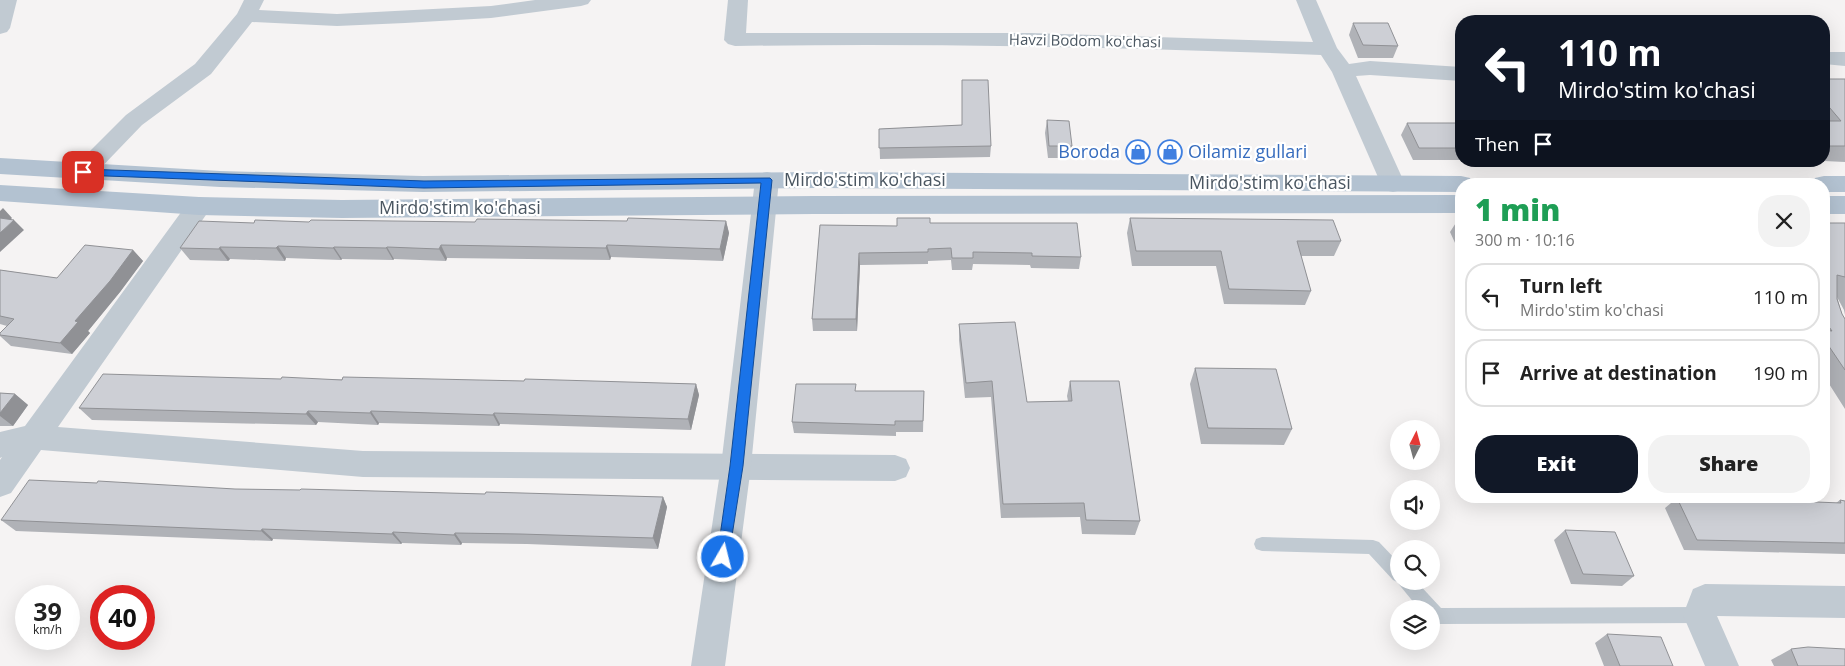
<!DOCTYPE html>
<html lang="en">
<head>
<meta charset="utf-8">
<style>
  body { margin:0; font-family:"Open Sans",sans-serif; background:#f2f2f2; color:#222; height:100vh; display:flex; flex-direction:column; font-size:19px; white-space:nowrap }
  * { box-sizing:border-box; margin:0 }
  p { font-size:16px; color:#767676 }
  .icon { flex:none; width:28px; height:28px; fill:none; stroke:currentColor; stroke-width:2; stroke-linecap:round; stroke-linejoin:round }
  .map { position:relative; flex:1; overflow:hidden }
  .side { position:absolute; left:1455px; top:178px; width:375px; height:325px; display:flex; flex-direction:column; background:#fff; border-radius:20px; box-shadow:0 5px 20px #0002 }
  .side>* { flex:none }
  .banner { position:absolute; left:1455px; top:15px; width:375px; height:152px; border-radius:20px; box-shadow:0 5px 20px #0002; background:#111827; color:#fff; overflow:hidden }
  .needle { width:32px; rotate:6deg }
  .buttons { position:absolute; left:1390px; top:420px; display:grid; gap:10px }
  .buttons a { display:grid; place-items:center; width:50px; height:50px; border-radius:50%; background:#fff; box-shadow:0 5px 20px #0002; font-size:25px }
  .speed { position:absolute; left:15px; top:585px; display:flex; gap:10px; font-size:25px; font-weight:700; text-align:center }
  .speed>* { display:grid; place-content:center; width:65px; height:65px; border-radius:50%; background:#fff; box-shadow:0 5px 20px #0002; line-height:1 }
  .speed small { font-size:12px; font-weight:400 }
  .speed .limit { border:8px solid #d22; background:#fff; color:#111 }
  .pin { position:absolute; display:grid; place-items:center; width:42px; height:42px; color:#fff; margin:-21px; border-radius:10px; box-shadow:0 2px 8px #0006 }
  .me { position:absolute; width:55px; margin:-28px; rotate:8deg; stroke-linejoin:round; filter:drop-shadow(0 0 4px #0008) }
  .turn { display:flex; align-items:center; gap:18px; height:105px; padding:0 20px; font-size:22px }
  .turn .icon { width:65px; height:65px; stroke-width:2.5 }
  .turn b { display:block; font-size:35px; line-height:42px }
  .then { display:flex; align-items:center; height:48px; padding:0 20px; background:#0003; gap:10px; font-size:19px }
  .round { display:grid; place-items:center; flex:none; width:52px; height:52px; border-radius:20px; background:#f2f2f2 }
  .headline { display:flex; align-items:center; justify-content:space-between; height:85px; padding:0 20px }
  h1 { font-size:30px; font-weight:800; line-height:38px; color:#1e9e55 }
  .cta { display:flex; gap:10px; margin-top:auto; padding:10px 20px }
  .cta a { flex:1; height:58px; border-radius:20px; background:#111827; color:#fff; font-size:20px; font-weight:800; line-height:58px; text-align:center }
  .cta a+a { background:#f2f2f2; color:#222 }
  ul { padding:0; list-style:none }
  li { display:flex; align-items:center; gap:15px; height:68px; margin:0 10px 8px; padding:0 10px; border:2px solid #e0e0e0; border-radius:20px }
  li div { flex:1 }
  li b { display:block; font-size:19px }
  li em { font-style:normal }
  .map>svg:first-child { display:block }
  .lines { fill:none; stroke-linecap:round; stroke-linejoin:round }
  .service { fill:#c1cad2; fill-rule:evenodd }
  .minor { fill:#c1cad2; fill-rule:evenodd }
  .tertiary { fill:#c1cad2; fill-rule:evenodd }
  .primary { fill:#b3c2d1; fill-rule:evenodd }
  .wall { fill:#b0b2b7 }
  .shaded-wall { fill:#909195 }
  .building { fill:#cdcfd5; stroke:#909195 }
  .route { fill:#1a73e8; stroke:#114b97 }
  .labels { text-anchor:middle; stroke-width:4.5; stroke-linejoin:round; paint-order:stroke }
  .far-street-label { font-size:15px; fill:#4a5661; stroke:#fff }
  .shop-label { font-size:18px; fill:#366cbe; stroke:#fff; text-anchor:end }
  .street-label { font-size:18px; fill:#4a5661; stroke:#fff }
</style>
</head>
<body>
<div class="map">
<svg width="1845" height="666" viewBox="0 0 1845 666">
  <rect width="100%" height="100%" fill="#f5f3f3"/>
  <g class="lines">
    <path class="service" d="M1262,537L1373,540L1379,542L1399,563V581H1416L1441,608L1700,607L1706,609L1708,615L1706,621L1700,623L1437,624L1431,622V609H1419L1397,582L1393,580L1369,554L1262,551L1256,549L1254,544L1256,539Z"/>
    <path class="minor" d="M0,0H17L10,28L7,32L0,34Z
      M244,0H264L259,10L337,14L491,6L535,0H591L588,4L581,6L491,18L405,23L337,26L252,22L211,74L142,125L91,178L83,180L75,178L71,172L75,166L126,115L195,64L237,14Z
      M728,0H748L746,33H1031L1313,42L1296,0H1316L1337,48L1349,64L1370,61L1461,67V81L1370,75L1356,76L1405,184L1402,190L1393,192L1384,190L1381,184L1332,72L1321,55C1125,47 930,43 735,46L728,44L724,40Z
      M1824,52H1845V66L1824,64Z
      M199,197L208,200L211,206L208,212L58,427L363,451L895,455L906,459L910,468L906,477L895,481L363,477L41,450L11,493L0,497V460L2,457L0,458V432L25,426L190,200Z
      M1705,584L1845,586V618L1717,616L1739,666H1705L1683,615L1693,589Z"/>
    <path class="tertiary" d="M767,172L776,174L779,180L751,466L725,666H691L721,466L755,180L758,174Z"/>
    <path class="primary" d="M0,158L220,171L423,176L817,172L1461,176L1470,178L1473,184H1461V192L817,188L423,192L220,187L0,174Z
      M1824,176H1845V192H1824V184H1812L1815,178Z
      M0,185L199,197L342,200L814,196L1461,195V213L814,214L342,218L199,215L0,201Z
      M1824,196H1845V214H1824Z"/>
  </g>
  <path class="wall" d="M1353,23L1398,46L1393,58H1358L1349,35Z
    M1824,79H1845V162L1824,161Z
    M962,80L991,146L990,157L880,159L879,129L962,125Z
    M1047,120L1072,146L1071,158H1048L1045,133Z
    M1407,123H1461V160H1413L1401,135Z
    M1130,218L1341,241L1334,256H1301L1311,291L1305,305L1224,304L1216,266H1132L1127,233Z
    M1459,218H1461V256L1450,232Z
    M726,221L729,233L723,261L611,257L610,260L447,258L446,261L394,259L393,260L342,259L341,260L286,258L285,261L230,259L228,261L190,260L180,248L254,223Z
    M930,223L1081,257L1079,269L1031,268L1030,265L973,264L972,270H952L951,260L928,261V264L860,265L857,331H813L812,319L820,225L897,226Z
    M1824,223H1845V315L1844,310L1837,297L1842,314L1845,319V409L1824,376Z
    M133,250L143,261L120,292L88,331L90,333L72,354L11,346L0,336V333L7,326L0,324V270L57,278Z
    M959,324L1027,402L1068,401L1067,396L1070,381L1140,521L1135,535L1082,534L1080,517L1001,518L991,397L965,398L959,340Z
    M1195,368L1292,429L1284,445L1201,444L1190,384Z
    M281,379L524,381L696,384L699,395L691,430L500,424L499,426L379,423L378,425L318,422L316,425L92,420L79,408Z
    M856,391H924L923,432H896V436L794,433L792,422Z
    M0,393L15,394L28,405L13,426H0Z
    M235,489L485,494L663,497L667,507L658,549L527,544L462,543L461,545L402,543L401,544L273,539L272,541L16,531L1,520Z
    M1677,498L1765,502L1767,500L1836,503L1840,500L1845,501V554L1684,550L1665,508Z
    M1565,530L1634,576L1622,586L1571,584L1554,540Z
    M1607,634L1673,666H1604L1595,643Z
    M1791,649L1845,666H1774L1771,660Z"/>
  <path class="shaded-wall" d="M3,208L12,218L4,227L0,223V211Z
    M14,220L24,230L0,252V233Z
    M726,221L729,233L723,261L720,249Z
    M441,245L447,258L446,261L439,249Z
    M607,245L611,257L610,260L606,248Z
    M278,246L286,258L285,261L276,248Z
    M220,247L230,259L228,261L219,249Z
    M334,247L342,259L341,260L333,248Z
    M387,247L394,259L393,260L386,248Z
    M133,250L143,261L120,292L88,331L90,333L72,354L60,343L75,321Z
    M859,253L860,265L857,331L856,319Z
    M696,384L699,395L691,430L688,419Z
    M15,394L28,405L13,426L0,416V413Z
    M308,411L318,422L316,425L306,414Z
    M371,411L379,423L378,425L370,413Z
    M494,413L500,424L499,426L493,415Z
    M663,497L667,507L658,549L653,538Z
    M262,529L273,539L272,541L261,531Z
    M393,532L402,543L401,544L392,534Z
    M455,533L462,543L461,545L454,535Z"/>
  <path class="building" d="M1353,23H1388L1398,46L1363,45Z
    M1824,79H1845V146H1824V121H1841L1824,101Z
    M962,80H988L991,146L879,148V129L962,125Z
    M1047,120L1069,121L1072,146H1049Z
    M1407,123H1461V148H1419Z
    M0,218L14,220L0,233Z
    M628,218L726,221L720,249L607,245L606,248L441,245L439,249L387,247L386,248L334,247L333,248L278,246L276,248L220,247L219,249L180,248L199,221L254,223L255,220L309,222L311,220L475,222L477,219L627,221Z
    M897,218H930V223H1077L1081,257L1032,256V253L973,252V258H952L951,248L928,249V252L859,253L856,319H812L820,225L897,226Z
    M1130,218L1333,220L1341,241H1297L1311,291L1229,289L1221,251H1136Z
    M1824,223H1845V277L1837,275V299L1842,314L1845,319V370L1824,339V330L1832,331L1824,320Z
    M85,245L133,250L110,281L75,321L78,322L60,343L0,335V333L14,319L0,316V270L57,278Z
    M1015,322L1027,402L1072,401L1070,381H1119L1140,521L1086,520L1084,503L1003,504L992,381L966,383L959,324Z
    M1195,368L1276,369L1292,429L1208,428Z
    M103,374L281,379L282,377L342,380L343,377L524,381L525,379L696,384L688,419L494,413L493,415L371,411L370,413L308,411L306,414L79,408Z
    M796,384H856L855,391H924L923,421H895V425L792,422Z
    M0,393L15,394L0,413Z
    M29,480L97,483L98,481L235,489L300,490L301,489L485,494L486,492L663,497L653,538L520,534L455,533L454,535L393,532L392,534L262,529L261,531L1,520Z
    M1677,498L1768,502L1767,500L1841,503L1840,500L1845,501V543L1697,540Z
    M1565,530L1615,532L1634,576L1583,574Z
    M1607,634L1661,637L1673,666H1620Z
    M1808,647L1845,649V666H1798L1791,649Z"/>
  <path class="route" d="M83,169L424,181L770,178L772,180L743,466L728,561L723,563L719,561L717,557L730,466L761,183L424,188L80,175L78,172Z"/>
  <defs>
    <g id="shop-ring" transform="scale(1.25)"><circle r="9.5" fill="#fff" stroke="#3f7fe0" stroke-width="1.5"/><path d="M-5-2.5h2.3a2.7 3.5 0 0 1 5.4 0H5L5.5 6h-11ZM-1.5-2.5h3a1.5 2.3 0 0 0-3 0Z" fill="#3f7fe0"/></g>
  </defs>
  <g fill-rule="evenodd">
    <use href="#shop-ring" x="1138" y="152"/>
    <use href="#shop-ring" x="1170" y="152"/>
  </g>
  <g class="labels">
    <g class="far-street-label">
      <text transform="translate(1085 41) rotate(1)" y="5">Havzi Bodom ko'chasi</text>
    </g>
    <g class="shop-label">
      <text x="1120" y="158">Boroda</text>
      <text x="1188" y="158" text-anchor="start">Oilamiz gullari</text>
    </g>
    <g class="street-label">
      <text x="865" y="186">Mirdo'stim ko'chasi</text>
      <text x="1270" y="189">Mirdo'stim ko'chasi</text>
      <text x="460" y="214">Mirdo'stim ko'chasi</text>
    </g>
  </g>
</svg>
<div class="buttons">
<a><svg class="needle" viewBox="-14 -14 28 28"><path d="M0-13l5 13h-10z" fill="#e53935"/><path d="M0 13l5-13h-10z" fill="#767676"/></svg></a>
<a><svg class="icon" aria-label="sound" viewBox="0 0 24 24"><path d="M4 9h4l5-4v14l-5-4H4zM17 9q2 3 0 6"/></svg></a>
<a><svg class="icon" aria-label="search" viewBox="0 0 24 24"><circle cx="10" cy="10" r="6"/><path d="M15 15l6 6"/></svg></a>
<a><svg class="icon" aria-label="layers" viewBox="0 0 24 24"><path d="M12 4l9 5-9 5-9-5zM3 14l9 5 9-5"/></svg></a>
</div>
<div class="speed"><div>39<small>km/h</small></div><div class="limit">40</div></div>
<div class="pin" style="left:83px;top:172px;background:#d93025"><svg class="icon" aria-label="arrive" viewBox="0 0 24 24"><path d="M6 21V4h12l-3 4 3 4H6"/></svg></div>
<svg class="me" style="left:723px;top:557px" viewBox="-20 -20 40 40"><circle r="17" fill="#1a73e8" stroke="#fff" stroke-width="3"/><path d="M0-11L8 9 0 5-8 9z" fill="#fff"/></svg>
<div class="banner">
<div class="turn"><svg class="icon" aria-label="left" viewBox="0 0 24 24"><path d="M17 20v-9H6M10 6l-5 5 5 5"/></svg><div><b>110 m</b>Mirdo'stim ko'chasi</div></div>
<div class="then">Then<svg class="icon" aria-label="arrive" viewBox="0 0 24 24"><path d="M6 21V4h12l-3 4 3 4H6"/></svg></div>
</div>
<section class="side">
<div class="headline"><div><h1>1 min</h1><p>300 m · 10:16</p></div><a class="round"><svg class="icon" aria-label="close" viewBox="0 0 24 24"><path d="M6 6l12 12M18 6L6 18"/></svg></a></div>
<ul>
<li><svg class="icon" aria-label="left" viewBox="0 0 24 24"><path d="M17 20v-9H6M10 6l-5 5 5 5"/></svg><div><b>Turn left</b><p>Mirdo'stim ko'chasi</p></div><em>110 m</em></li>
<li><svg class="icon" aria-label="arrive" viewBox="0 0 24 24"><path d="M6 21V4h12l-3 4 3 4H6"/></svg><div><b>Arrive at destination</b></div><em>190 m</em></li>
</ul>
<div class="cta"><a>Exit</a><a>Share</a></div>
</section>
</div>
</body>
</html>
